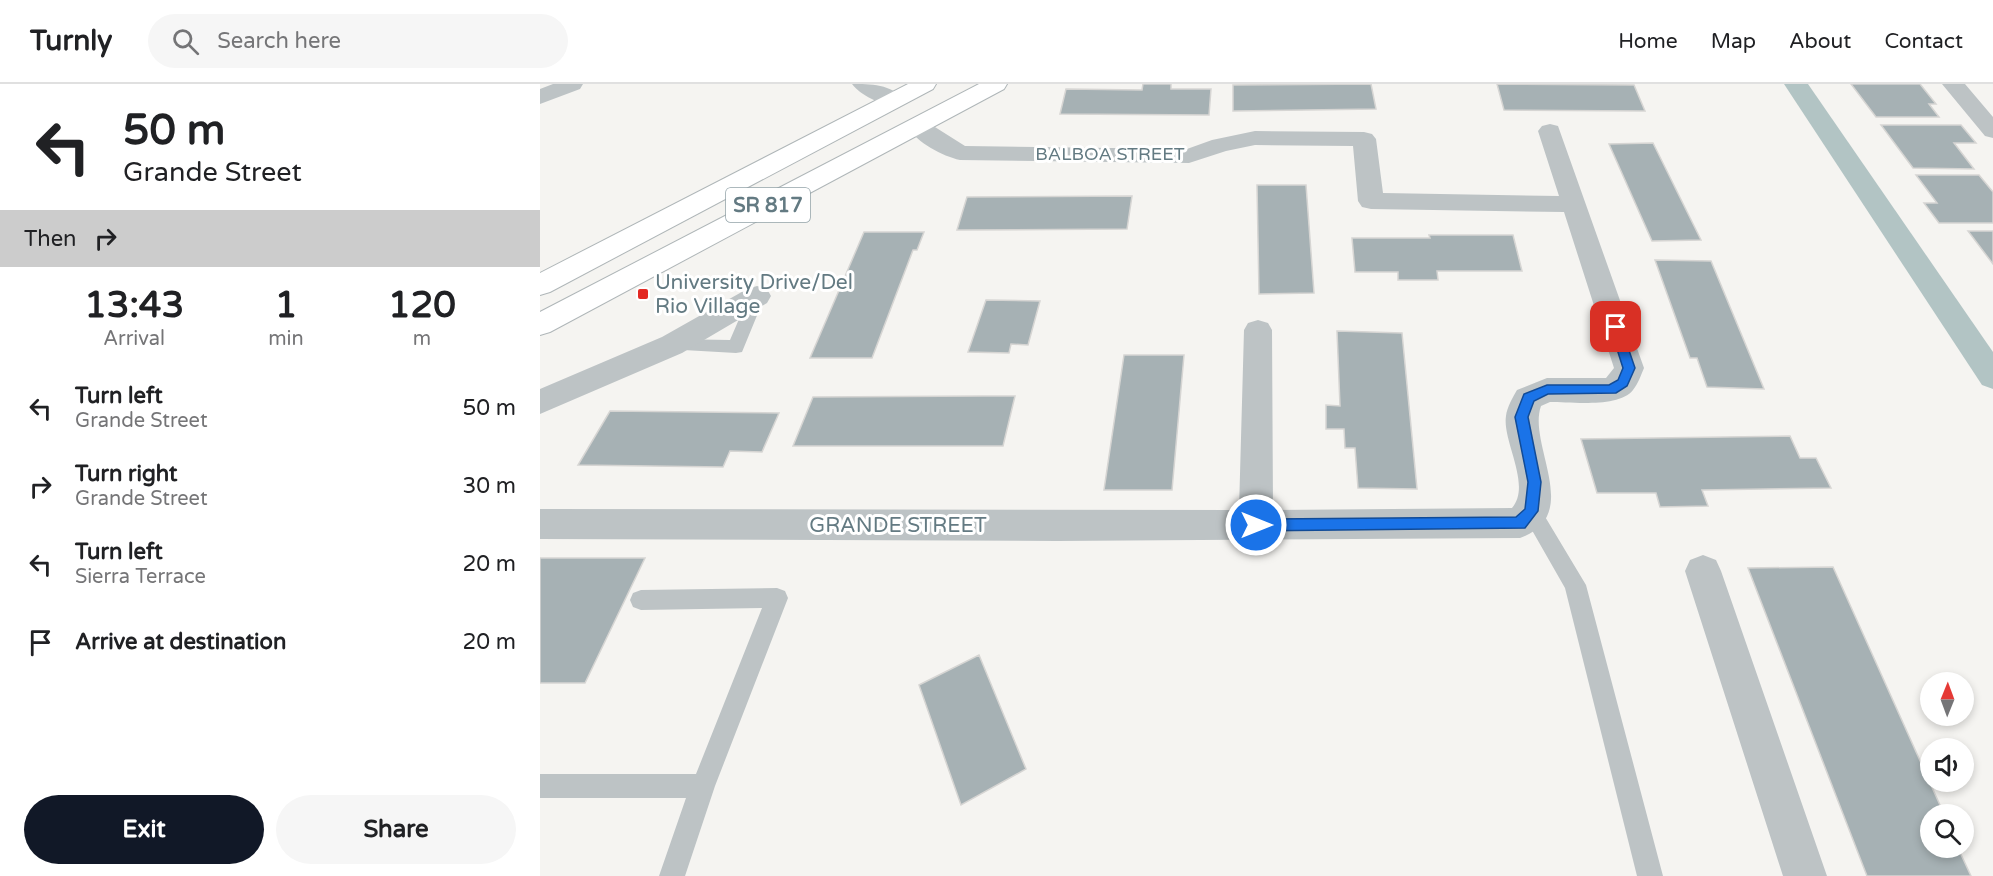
<!DOCTYPE html>
<html lang="en">
<head>
<meta charset="utf-8">
<style>
  body { margin:0; font-family:"Varela Round",sans-serif; background:#f6f6f6; color:#202124; height:100vh; display:flex; flex-direction:column; font-size:22px; white-space:nowrap }
  * { box-sizing:border-box; margin:0 }
  p { font-size:20px; color:#757577 }
  .icon { flex:none; width:33px; height:33px; fill:none; stroke:currentColor; stroke-width:2; stroke-linecap:round; stroke-linejoin:round }
  .map { position:relative; flex:1; overflow:hidden }
  .panel { display:flex; flex-direction:column; background:#fff; width:540px }
  .panel>* { flex:none }
  .top-card { background:#fff; color:#202124; overflow:hidden }
  .needle { width:39px; rotate:1deg }
  .controls { position:absolute; left:1380px; top:588px; display:grid; gap:12px }
  .controls a { display:grid; place-items:center; width:54px; height:54px; border-radius:50%; background:#fff; box-shadow:0 3px 9px #0003; font-size:30px }
  .pin { position:absolute; display:grid; place-items:center; width:51px; height:51px; color:#fff; margin:-26px; border-radius:12px; box-shadow:0 3px 9px #0006 }
  .me { position:absolute; width:66px; margin:-33px; rotate:90deg; stroke-linejoin:round; filter:drop-shadow(0 0 4px #0008) }
  .turn { display:flex; align-items:center; gap:21px; height:126px; padding:0 24px; font-size:27px }
  .turn .icon { width:78px; height:78px; stroke-width:2.5 }
  .turn b { display:block; font-size:42px; line-height:51px }
  .then { display:flex; align-items:center; height:57px; padding:0 24px; background:#0003; gap:12px; font-size:22px }
  .eta { display:flex; justify-content:space-evenly; align-items:center; height:102px; text-align:center }
  .eta b { font-size:36px; font-weight:700; line-height:42px }
  .button { display:flex; gap:12px; margin-top:auto; padding:12px 24px }
  .button a { flex:1; height:69px; border-radius:36px; background:#111827; color:#fff; font-size:24px; font-weight:700; line-height:69px; text-align:center }
  .button a+a { background:#f6f6f6; color:#202124 }
  ul { padding:0; list-style:none }
  li { display:flex; align-items:center; gap:18px; height:78px; padding:0 24px }
  li div { flex:1 }
  li b { display:block; font-size:22px }
  li em { font-style:normal }
  header { display:flex; align-items:center; gap:36px; box-sizing:border-box; height:84px; padding:0 30px; background:#fff; border-bottom:2px solid #e0e0e0 }
  header strong { font-size:28px }
  nav { display:flex; gap:33px; margin-inline-start:auto; font-size:21px }
  .search { width:420px; height:54px; background:#f6f6f6; display:flex; align-items:center; gap:15px; box-sizing:border-box; padding:0 21px; border-radius:33px; color:#757577; font-size:22px }
  main { display:flex; flex:1; min-height:0 }
  .map>svg:first-child { display:block }
  .lines { fill:none; stroke-linecap:round; stroke-linejoin:round }
  .canal { fill:#b2c4c4; fill-rule:evenodd }
  .building { fill:#a6b1b4; stroke:#d6d5d3; stroke-width:1.5 }
  .primary-casing { stroke:#afb6b8; stroke-width:2 }
  .lane { fill:#bdc3c5; fill-rule:evenodd }
  .street { fill:#bdc3c5; fill-rule:evenodd }
  .primary { fill:#fff; fill-rule:evenodd }
  .route { fill:#1a73e8; stroke:#114b97; stroke-width:1.5 }
  .poi-dot { fill:#e32923; stroke:#fff; stroke-width:2 }
  .labels { text-anchor:middle; stroke-width:6; stroke-linejoin:round; paint-order:stroke }
  .far-street-label { font-size:18px; fill:#637a82; stroke:#fff }
  .shield { fill:#fff; stroke:#92a2a8; stroke-width:1.5 }
  .shield-label { font-size:20px; font-weight:bold; fill:#637a82 }
  .poi-label { font-size:21px; fill:#637a82; stroke:#fff; text-anchor:start }
  .street-label { font-size:21px; fill:#637a82; stroke:#fff }
</style>
</head>
<body>
<header>
<strong>Turnly</strong>
<div class="search"><svg class="icon" aria-label="search" viewBox="0 0 24 24"><circle cx="10" cy="10" r="6"/><path d="M15 15l6 6"/></svg>Search here</div>
<nav><a>Home</a><a>Map</a><a>About</a><a>Contact</a></nav>
</header>
<main>
<section class="panel">
<div class="top-card">
<div class="turn"><svg class="icon" aria-label="left" viewBox="0 0 24 24"><path d="M17 20v-9H6M10 6l-5 5 5 5"/></svg><div><b>50 m</b>Grande Street</div></div>
<div class="then">Then<svg class="icon" aria-label="right" viewBox="0 0 24 24"><path d="M7 20v-9h11M14 6l5 5-5 5"/></svg></div>
</div>
<div class="eta">
<div><b>13:43</b><p>Arrival</p></div>
<div><b>1</b><p>min</p></div>
<div><b>120</b><p>m</p></div>
</div>
<ul>
<li><svg class="icon" aria-label="left" viewBox="0 0 24 24"><path d="M17 20v-9H6M10 6l-5 5 5 5"/></svg><div><b>Turn left</b><p>Grande Street</p></div><em>50 m</em></li>
<li><svg class="icon" aria-label="right" viewBox="0 0 24 24"><path d="M7 20v-9h11M14 6l5 5-5 5"/></svg><div><b>Turn right</b><p>Grande Street</p></div><em>30 m</em></li>
<li><svg class="icon" aria-label="left" viewBox="0 0 24 24"><path d="M17 20v-9H6M10 6l-5 5 5 5"/></svg><div><b>Turn left</b><p>Sierra Terrace</p></div><em>20 m</em></li>
<li><svg class="icon" aria-label="arrive" viewBox="0 0 24 24"><path d="M6 21V4h12l-3 4 3 4H6"/></svg><div><b>Arrive at destination</b></div><em>20 m</em></li>
</ul>
<div class="button"><a>Exit</a><a>Share</a></div>
</section>
<div class="map">
<svg width="1453" height="792" viewBox="0 0 1453 792">
  <rect width="100%" height="100%" fill="#f5f4f1"/>
  <g class="lines">
    <path class="canal" d="M1244,0H1268L1453,268V305L1442,301Z"/>
  </g>
  <path class="building" d="M603,0H631V5H671L669,31L520,30L526,5L602,6Z
    M831,0L836,25L693,27V1Z
    M957,0L1094,1L1105,27L964,26Z
    M1311,0H1380L1396,20H1389L1399,33H1336Z
    M1341,41H1421L1436,59H1414L1434,85L1373,84Z
    M1113,59L1161,156L1112,157L1069,60Z
    M1376,91H1439L1453,108V139H1399L1384,119H1397Z
    M717,101H766L774,209L719,210Z
    M592,112L587,145L417,146L427,113Z
    M1428,147H1453V180Z
    M324,148H384L377,166H373L332,274H270Z
    M889,151H973L982,187H897L898,196H858V188H815L812,154H890Z
    M1115,176L1171,177L1224,305L1167,303L1157,274H1150Z
    M446,216L500,217L488,261L471,260L469,269L428,268Z
    M797,247L862,249L877,405L818,404L815,364H805L804,345H786V321L800,322Z
    M584,271H644L632,406H564Z
    M444,312H475L463,362H253L273,313Z
    M70,327L239,329L222,368L190,367L183,383L38,381Z
    M1250,352L1260,374H1276L1291,404L1162,406L1168,422L1120,423L1116,409H1057L1041,355Z
    M0,474H105L45,599H0Z
    M1293,483L1404,730H1390V764H1418L1431,792H1327L1208,484Z
    M439,571L486,685L421,721L379,601Z"/>
  <g class="lines">
    <g class="primary-casing">
      <path id="primary" d="M368,0H396L393,5L10,208L0,211V189Z
        M439,0H467L464,5L10,248L0,251V228Z"/>
    </g>
    <path class="lane" d="M217,206L223,208L225,212L202,268L196,269L126,265L123,261L126,257L132,255L190,256L209,212L211,208Z
      M991,418L998,421L1046,501L1123,792H1097L1025,504L981,427L984,421Z
      M237,504L245,507L248,514L175,702L145,792H119L146,714H0V690H156L222,524L101,526L93,523L90,516L93,509L101,506Z"/>
    <path class="street" d="M13,0H43L40,5L0,20V5Z
      M312,0C330,0 352,0 364,16L361,21C346,24 321,12 312,0Z
      M1402,0H1425L1453,33V54L1445,52Z
      M379,36L387,38L425,62L647,65L672,56L715,47L824,48L832,50L836,55L843,109L1019,112L998,47L1002,42L1010,40L1018,42L1104,284C1101,291 1098,300 1093,306C1079,324 1032,318 1010,318L1001,322C987,361 1044,431 980,454L517,457L0,455V425L699,426L704,246L708,239L718,236L728,239L732,246L733,426L972,424C992,401 962,357 966,332C967,323 973,313 977,306L1007,294H1066L1074,284L1024,128L831,125L822,123L818,117L813,62L715,61L686,67L649,79L420,76C402,72 378,59 367,43L371,38Z
      M217,202L227,205L231,212L227,219L142,269L0,330V305L122,253L207,205Z
      M1163,471L1176,476L1181,487L1287,792H1243L1145,487L1150,476Z"/>
    <use href="#primary" class="primary"/>
  </g>
  <path class="route" d="M1076,238L1081,243L1095,284L1087,302L1076,309L1008,310L994,317L988,333L1001,398L998,427L985,444L716,447L711,445L709,441L711,437L716,435L976,433L985,425L988,398L975,333L984,310L1007,301H1069L1078,296L1083,284L1070,243Z"/>
  <rect class="poi-dot" x="97" y="204" width="12" height="12" rx="3"/>
  <g class="labels">
    <g class="far-street-label">
      <text x="570" y="76">BALBOA STREET</text>
    </g>
    <rect class="shield" x="186" y="104" width="84" height="34" rx="4.5"/>
    <g class="shield-label">
      <text x="228" y="128">SR 817</text>
    </g>
    <g class="poi-label">
      <text x="115" y="205">University Drive/Del<tspan x="115" dy="24">Rio Village</tspan></text>
    </g>
    <g class="street-label">
      <text x="358" y="448">GRANDE STREET</text>
    </g>
  </g>
</svg>
<div class="controls">
<a><svg class="needle" viewBox="-14 -14 28 28"><path d="M0-13l5 13h-10z" fill="#e53935"/><path d="M0 13l5-13h-10z" fill="#757577"/></svg></a>
<a><svg class="icon" aria-label="sound" viewBox="0 0 24 24"><path d="M4 9h4l5-4v14l-5-4H4zM17 9q2 3 0 6"/></svg></a>
<a><svg class="icon" aria-label="search" viewBox="0 0 24 24"><circle cx="10" cy="10" r="6"/><path d="M15 15l6 6"/></svg></a>
</div>
<div class="pin" style="left:1076px;top:243px;background:#d93025"><svg class="icon" aria-label="arrive" viewBox="0 0 24 24"><path d="M6 21V4h12l-3 4 3 4H6"/></svg></div>
<svg class="me" style="left:716px;top:441px" viewBox="-20 -20 40 40"><circle r="17" fill="#1a73e8" stroke="#fff" stroke-width="3"/><path d="M0-11L8 9 0 5-8 9z" fill="#fff"/></svg>
</div>
</main>
</body>
</html>
